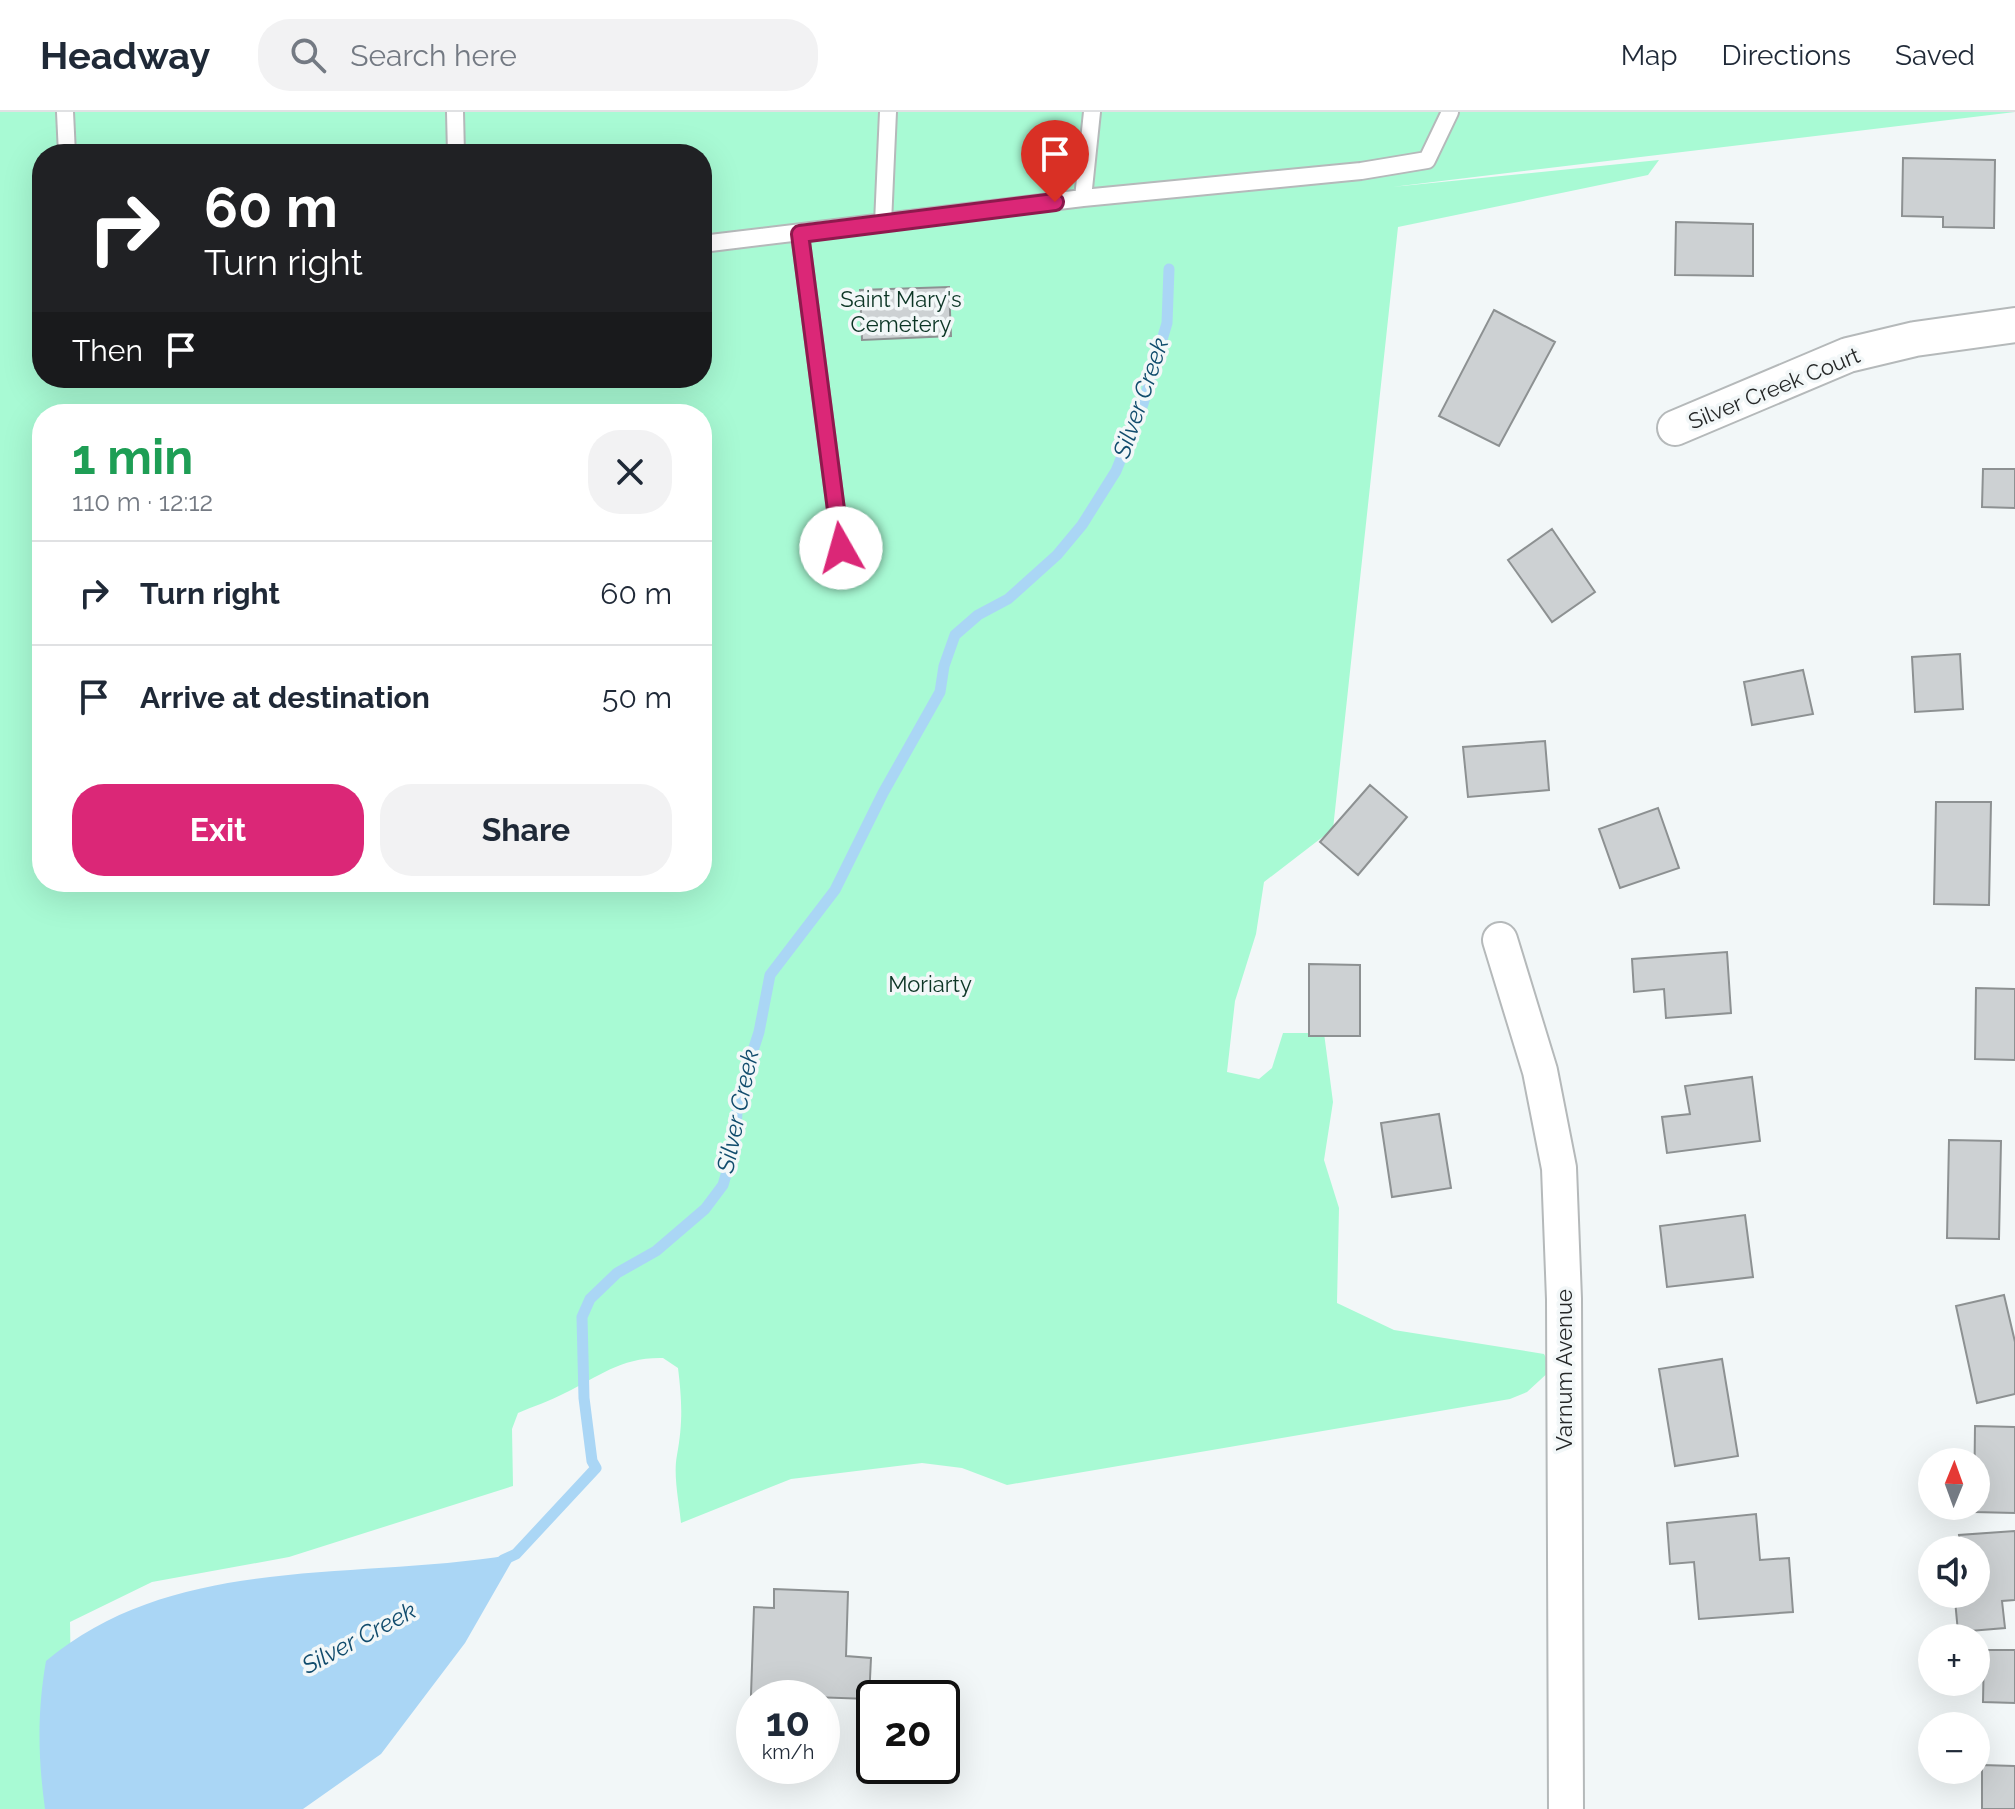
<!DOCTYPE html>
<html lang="en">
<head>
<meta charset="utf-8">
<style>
  body { margin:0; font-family:Raleway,sans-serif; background:#f2f2f3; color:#1f2937; height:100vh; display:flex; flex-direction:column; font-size:30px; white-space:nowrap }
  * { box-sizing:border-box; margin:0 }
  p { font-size:26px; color:#747a83 }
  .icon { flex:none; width:44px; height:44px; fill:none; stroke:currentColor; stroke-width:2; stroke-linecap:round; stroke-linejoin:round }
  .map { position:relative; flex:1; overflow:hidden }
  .sheet { position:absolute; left:32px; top:292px; width:680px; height:488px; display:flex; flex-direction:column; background:#fff; border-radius:32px; box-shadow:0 8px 32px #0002 }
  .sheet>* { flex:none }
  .hud { position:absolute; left:32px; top:32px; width:680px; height:244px; border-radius:32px; box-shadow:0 8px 32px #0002; background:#202124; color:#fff; overflow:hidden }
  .needle { width:52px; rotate:1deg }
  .controls { position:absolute; left:1918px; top:1336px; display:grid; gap:16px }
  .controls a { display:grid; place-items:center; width:72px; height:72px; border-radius:50%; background:#fff; box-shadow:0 8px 32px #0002; font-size:40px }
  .speed { position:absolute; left:736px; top:1568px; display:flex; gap:16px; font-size:40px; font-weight:700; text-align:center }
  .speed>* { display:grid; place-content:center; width:104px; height:104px; border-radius:50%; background:#fff; box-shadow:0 8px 32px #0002; line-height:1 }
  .speed small { font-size:20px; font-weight:400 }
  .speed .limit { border:4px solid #111; border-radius:12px; background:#fff; color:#111 }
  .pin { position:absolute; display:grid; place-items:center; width:68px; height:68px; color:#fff; margin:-82px -34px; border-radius:50% 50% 50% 0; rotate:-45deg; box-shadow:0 0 8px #0007 }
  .pin .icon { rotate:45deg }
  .me { position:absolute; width:88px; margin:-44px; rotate:353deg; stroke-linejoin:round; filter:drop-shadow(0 0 6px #0008) }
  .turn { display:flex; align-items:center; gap:28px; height:168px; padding:0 40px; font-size:36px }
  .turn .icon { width:104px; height:104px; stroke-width:2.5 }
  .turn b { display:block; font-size:56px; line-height:68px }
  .then { display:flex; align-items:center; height:76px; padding:0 40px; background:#0003; gap:16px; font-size:30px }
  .round { display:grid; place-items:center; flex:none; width:84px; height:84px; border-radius:32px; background:#f2f2f3 }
  .head { display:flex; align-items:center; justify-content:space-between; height:136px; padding:0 40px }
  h1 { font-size:48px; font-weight:700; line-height:60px; color:#1e9e55 }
  .cta { display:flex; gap:16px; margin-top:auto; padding:16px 40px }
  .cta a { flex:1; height:92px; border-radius:32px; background:#db2777; color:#fff; font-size:32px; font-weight:700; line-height:92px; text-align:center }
  .cta a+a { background:#f2f2f3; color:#1f2937 }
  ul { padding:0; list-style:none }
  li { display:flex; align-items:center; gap:24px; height:104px; padding:0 40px; border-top:2px solid #e0e1e3 }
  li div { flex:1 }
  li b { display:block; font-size:30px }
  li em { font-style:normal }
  header { display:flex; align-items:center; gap:48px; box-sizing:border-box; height:112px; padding:0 40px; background:#fff; border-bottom:2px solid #e0e1e3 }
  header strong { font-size:38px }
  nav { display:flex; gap:44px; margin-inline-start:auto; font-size:28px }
  .search { width:560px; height:72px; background:#f2f2f3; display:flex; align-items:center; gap:20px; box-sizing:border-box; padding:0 28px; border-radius:32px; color:#747a83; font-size:30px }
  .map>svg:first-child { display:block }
  .green { fill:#a8fad4; fill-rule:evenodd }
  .water { fill:#aad6f5 }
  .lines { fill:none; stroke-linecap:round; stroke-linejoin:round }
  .stream { stroke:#aad6f5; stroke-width:11 }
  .building { fill:#cdd1d3; stroke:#8d9192; stroke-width:2 }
  .service-casing { stroke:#b5b9ba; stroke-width:20 }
  .minor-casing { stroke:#b5b9ba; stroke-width:38 }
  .service { stroke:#fff; stroke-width:16 }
  .minor { stroke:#fff; stroke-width:34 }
  .route-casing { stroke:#8e194d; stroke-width:20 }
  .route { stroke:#db2777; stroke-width:14 }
  .labels { text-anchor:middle; stroke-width:7; stroke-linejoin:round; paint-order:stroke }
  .park-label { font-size:22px; fill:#0c3525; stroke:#f2f7f8 }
  .street-label { font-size:22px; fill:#262828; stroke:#f2f7f8 }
  .water-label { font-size:24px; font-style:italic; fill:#114c6d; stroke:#f2f7f8 }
</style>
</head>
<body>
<header>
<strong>Headway</strong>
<div class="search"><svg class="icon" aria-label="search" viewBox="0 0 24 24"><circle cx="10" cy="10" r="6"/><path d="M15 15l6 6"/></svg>Search here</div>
<nav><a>Map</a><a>Directions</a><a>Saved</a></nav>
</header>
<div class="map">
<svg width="2015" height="1697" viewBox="0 0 2015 1697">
  <rect width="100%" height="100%" fill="#f2f7f8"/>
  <path class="green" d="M0,0H2015L1392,75L1659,48L1648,63L1398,115L1333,717L1264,770L1256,822L1235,889L1227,960L1259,967L1272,956L1283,921H1324L1333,990L1324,1048L1339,1096L1337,1191L1394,1218L1544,1242L1552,1257L1527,1280L1510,1287L1007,1373L962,1356L922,1351L791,1367L681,1411C679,1390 673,1363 677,1343C683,1310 682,1289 678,1256L663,1246C621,1245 600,1264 565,1281C550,1289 534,1294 518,1301L512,1317L513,1374L289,1445L152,1470L70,1510L73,1697H0ZM42,42H702V266H42ZM42,302H702V770H42Z"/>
  <path class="water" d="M516,1442L465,1531L381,1642L303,1697H45C38,1646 37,1600 46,1549C177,1439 360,1470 516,1442Z"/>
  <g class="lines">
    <path class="stream" d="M503,1448L516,1442L596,1356L592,1349L584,1286L582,1205L590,1187L617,1161L656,1139L705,1097L723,1073L735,1032L738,985L759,920L770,863L835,778L883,681L940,580L944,554L955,523L978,503L1008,487L1057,443L1082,413L1116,359L1143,292L1167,211L1169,157"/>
  </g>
  <path class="building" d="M1903,46L1995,48L1994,116L1943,115V105L1902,104Z
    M1676,110L1753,112V164L1675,163Z
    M949,175L951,224L862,228L860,178Z
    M1494,198L1555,230L1499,334L1439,304Z
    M1983,357H2015V396L1982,395Z
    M1552,417L1595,480L1552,510L1508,448Z
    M1960,542L1963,597L1915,600L1912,545Z
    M1803,558L1813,602L1752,613L1744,570Z
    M1545,629L1549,678L1468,685L1463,635Z
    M1370,673L1407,705L1358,763L1320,730Z
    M1936,690H1991L1989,793L1934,792Z
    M1658,696L1679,756L1620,776L1599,717Z
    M1727,840L1731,901L1666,906L1664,877L1634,880L1632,847Z
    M1309,852L1360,853V924H1309Z
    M1976,876L2015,877V948L1975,947Z
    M1752,965L1760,1029L1667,1041L1662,1005L1690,1002L1685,974Z
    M1439,1002L1451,1076L1392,1085L1381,1011Z
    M1949,1028L2001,1029L1999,1127L1947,1126Z
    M1745,1103L1753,1165L1667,1175L1660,1114Z
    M2004,1183L2015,1230V1282L1977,1291L1956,1194Z
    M1722,1247L1738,1344L1675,1354L1659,1257Z
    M1975,1314L2015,1315V1401L1974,1400Z
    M1756,1402L1760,1448L1789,1446L1793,1500L1699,1507L1694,1450L1670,1452L1667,1411Z
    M2015,1419V1488L2002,1489L2005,1516L1958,1520L1955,1488L1976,1482V1438H1961L1959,1423Z
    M774,1477L848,1480L846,1544L871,1546L869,1587L751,1583L754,1495L774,1496Z
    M1984,1538H2015V1591L1983,1590Z
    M1982,1653L2015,1654V1697H1982Z"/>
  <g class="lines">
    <g class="service-casing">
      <path id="service" d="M65,0L67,42
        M455,0L456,42
        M1083,86L1361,59L1427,48L1450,0
        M883,111L888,0
        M800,122L845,467
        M702,132L1083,86L1092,0"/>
    </g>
    <g class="minor-casing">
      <path id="minor" d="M1675,316L1848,243L1915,227L2015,213
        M1500,828L1540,959L1559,1056L1564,1187L1566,1697"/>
    </g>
    <use href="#service" class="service"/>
    <use href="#minor" class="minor"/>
  </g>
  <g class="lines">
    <g class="route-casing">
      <path id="route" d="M841,436L800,122L1055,90"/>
    </g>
    <use href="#route" class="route"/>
  </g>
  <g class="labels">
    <g class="park-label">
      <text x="901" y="195">Saint Mary's<tspan x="901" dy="25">Cemetery</tspan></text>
      <text x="930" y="880">Moriarty</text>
    </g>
    <g class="street-label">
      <text transform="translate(1774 276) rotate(-22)" y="8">Silver Creek Court</text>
      <text transform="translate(1564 1258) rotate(-90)" y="8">Varnum Avenue</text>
    </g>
    <g class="water-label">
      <text transform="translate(1141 286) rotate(-71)" y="8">Silver Creek</text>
      <text transform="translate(738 999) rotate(-78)" y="8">Silver Creek</text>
      <text transform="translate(359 1526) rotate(-28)" y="8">Silver Creek</text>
    </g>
  </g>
</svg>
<div class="controls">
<a><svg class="needle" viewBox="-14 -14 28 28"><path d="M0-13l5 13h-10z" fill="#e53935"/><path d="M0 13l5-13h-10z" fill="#747a83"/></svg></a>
<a><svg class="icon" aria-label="sound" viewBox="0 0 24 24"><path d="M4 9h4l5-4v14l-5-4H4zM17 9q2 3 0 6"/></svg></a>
<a>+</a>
<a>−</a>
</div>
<div class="speed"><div>10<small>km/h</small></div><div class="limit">20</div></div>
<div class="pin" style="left:1055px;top:90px;background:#d93025"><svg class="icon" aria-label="arrive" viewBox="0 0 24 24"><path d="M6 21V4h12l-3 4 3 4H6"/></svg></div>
<svg class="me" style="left:841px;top:436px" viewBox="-20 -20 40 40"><circle r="19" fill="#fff"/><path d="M0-13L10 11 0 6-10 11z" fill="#db2777"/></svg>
<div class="hud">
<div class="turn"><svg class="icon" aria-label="right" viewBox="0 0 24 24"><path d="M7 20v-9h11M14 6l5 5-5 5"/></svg><div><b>60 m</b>Turn right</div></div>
<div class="then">Then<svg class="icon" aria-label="arrive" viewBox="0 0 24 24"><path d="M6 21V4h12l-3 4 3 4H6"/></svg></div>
</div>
<section class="sheet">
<div class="head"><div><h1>1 min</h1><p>110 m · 12:12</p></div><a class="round"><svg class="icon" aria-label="close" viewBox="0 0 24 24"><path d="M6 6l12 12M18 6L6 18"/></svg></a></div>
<ul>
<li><svg class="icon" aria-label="right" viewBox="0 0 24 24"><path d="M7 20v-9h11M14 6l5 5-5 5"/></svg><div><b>Turn right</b></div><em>60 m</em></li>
<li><svg class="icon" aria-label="arrive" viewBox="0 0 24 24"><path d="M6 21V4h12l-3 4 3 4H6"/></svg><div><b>Arrive at destination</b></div><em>50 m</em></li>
</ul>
<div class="cta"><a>Exit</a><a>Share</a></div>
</section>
</div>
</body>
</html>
